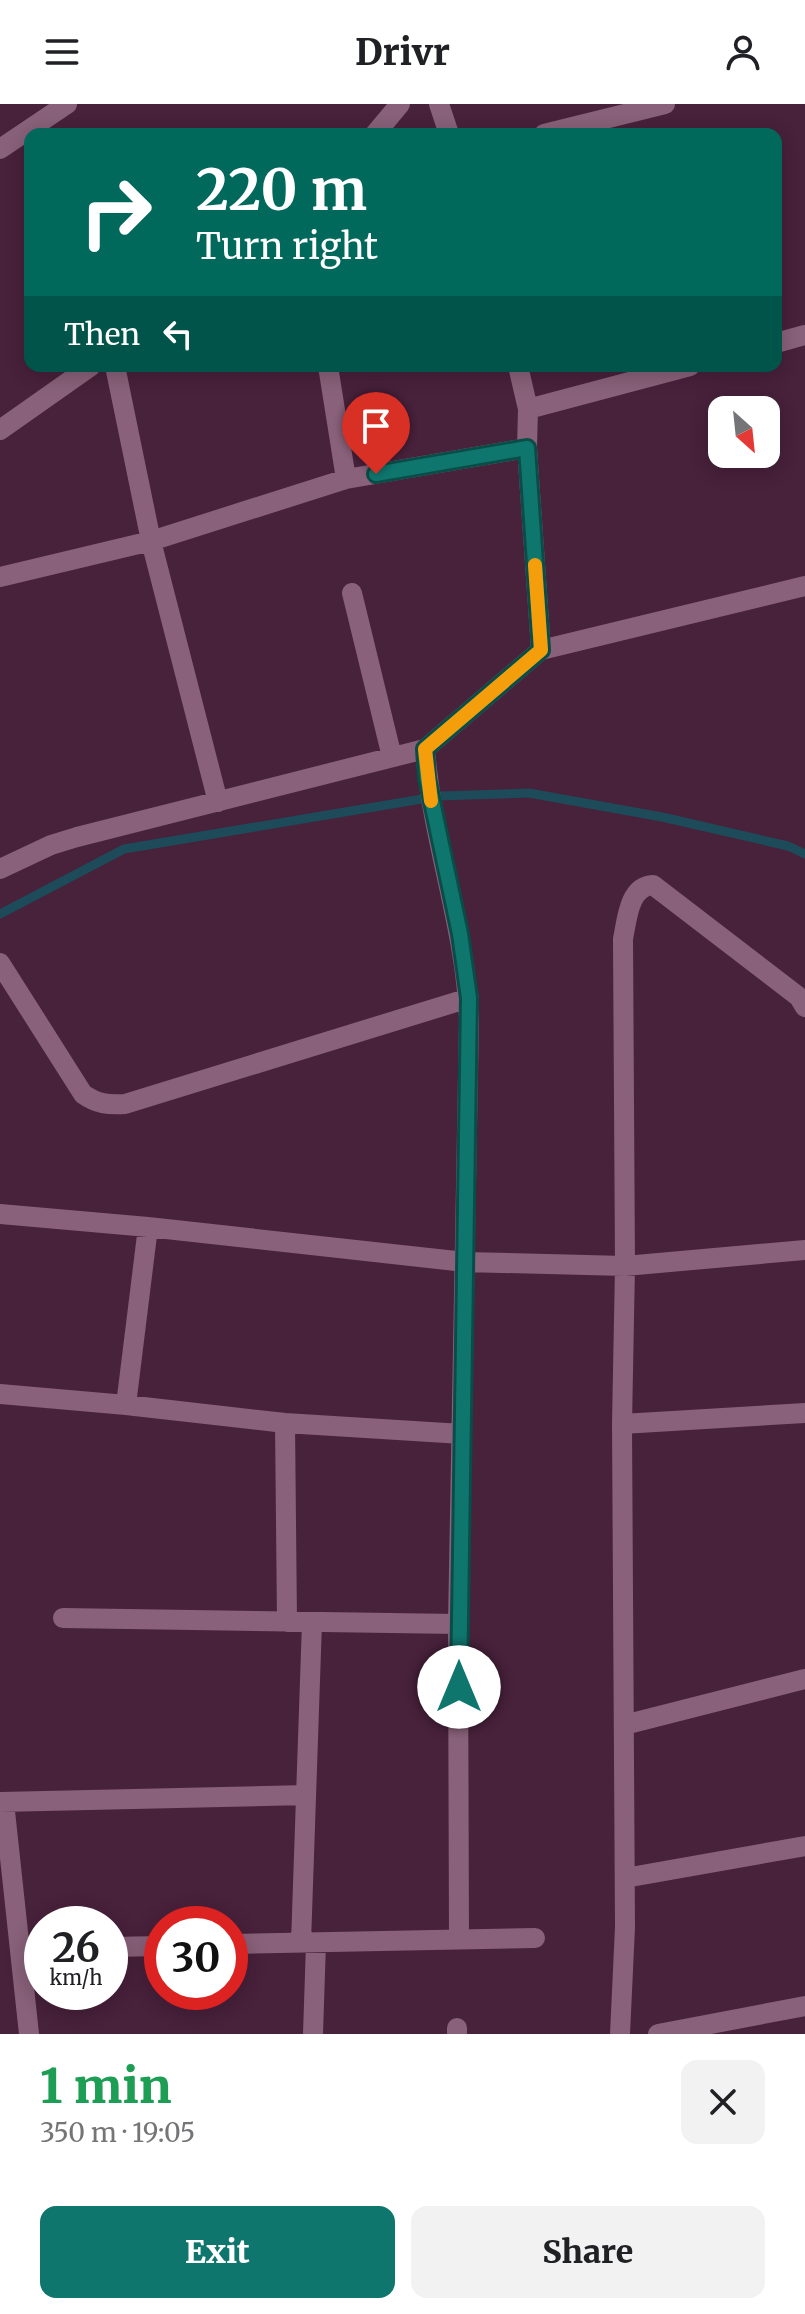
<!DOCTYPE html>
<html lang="en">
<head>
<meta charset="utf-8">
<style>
  body { margin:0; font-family:Merriweather,serif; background:#f2f2f2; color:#202124; height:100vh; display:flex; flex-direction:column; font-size:30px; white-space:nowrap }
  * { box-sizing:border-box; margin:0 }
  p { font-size:26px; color:#757577 }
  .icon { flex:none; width:44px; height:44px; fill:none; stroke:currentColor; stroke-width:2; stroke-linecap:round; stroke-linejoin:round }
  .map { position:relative; height:1930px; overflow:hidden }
  .details { display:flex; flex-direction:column; background:#fff; flex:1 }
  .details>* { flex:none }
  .guide { position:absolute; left:24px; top:24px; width:758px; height:244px; border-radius:16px; box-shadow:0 4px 20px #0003; background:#00695c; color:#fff; overflow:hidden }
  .needle { width:52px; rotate:153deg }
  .fabs { position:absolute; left:708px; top:292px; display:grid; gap:16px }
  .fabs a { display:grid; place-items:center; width:72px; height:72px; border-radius:16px; background:#fff; box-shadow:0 4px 20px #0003; font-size:40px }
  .speed { position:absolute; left:24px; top:1802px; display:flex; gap:16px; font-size:40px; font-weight:700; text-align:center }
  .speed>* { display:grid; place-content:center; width:104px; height:104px; border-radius:50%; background:#fff; box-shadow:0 4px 20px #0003; line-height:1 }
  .speed small { font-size:20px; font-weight:400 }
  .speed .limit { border:12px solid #d22; background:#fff; color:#111 }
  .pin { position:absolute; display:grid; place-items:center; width:68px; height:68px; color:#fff; margin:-82px -34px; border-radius:50% 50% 50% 0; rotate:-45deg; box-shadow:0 0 8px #0007 }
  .pin .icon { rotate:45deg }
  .me { position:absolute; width:88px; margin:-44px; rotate:0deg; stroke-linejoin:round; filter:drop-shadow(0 0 6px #0008) }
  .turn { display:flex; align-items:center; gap:28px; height:168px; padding:0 40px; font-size:36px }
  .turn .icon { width:104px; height:104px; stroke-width:2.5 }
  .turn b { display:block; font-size:56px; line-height:68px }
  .then { display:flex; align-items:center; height:76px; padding:0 40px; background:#0003; gap:16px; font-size:30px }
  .round { display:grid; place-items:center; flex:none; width:84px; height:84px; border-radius:16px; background:#f2f2f2 }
  .headline { display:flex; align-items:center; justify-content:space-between; height:136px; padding:0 40px }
  h1 { font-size:48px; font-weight:800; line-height:60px; color:#1e9e55 }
  .primary-button { display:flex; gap:16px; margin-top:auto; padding:16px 40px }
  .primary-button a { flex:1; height:92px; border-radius:16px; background:#0f766e; color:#fff; font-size:32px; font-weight:800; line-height:92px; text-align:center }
  .primary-button a+a { background:#f2f2f2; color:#202124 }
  header { display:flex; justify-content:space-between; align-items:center; height:104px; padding:0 40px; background:#fff; font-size:36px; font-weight:800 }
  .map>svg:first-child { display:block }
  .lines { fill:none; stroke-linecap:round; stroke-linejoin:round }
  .stream { stroke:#1d4b5a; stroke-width:9 }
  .minor { stroke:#89617a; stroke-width:20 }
  .route-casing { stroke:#0a4d48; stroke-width:20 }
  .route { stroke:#0f766e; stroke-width:14 }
  .slow { stroke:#f59e0b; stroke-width:14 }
</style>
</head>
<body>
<header><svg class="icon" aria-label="menu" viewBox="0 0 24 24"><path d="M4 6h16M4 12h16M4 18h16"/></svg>Drivr<svg class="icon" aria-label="person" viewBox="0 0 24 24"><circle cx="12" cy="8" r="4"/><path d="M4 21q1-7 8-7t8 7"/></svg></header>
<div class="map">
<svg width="805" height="1930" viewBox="0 0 805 1930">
  <rect width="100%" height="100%" fill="#48213b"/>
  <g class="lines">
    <path class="stream" d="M0,810L124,745L440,692L529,689L662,713L788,742L805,750"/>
    <path class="minor" d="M439,0L449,30
      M375,30L400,0
      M544,30L665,0
      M0,45L67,0
      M776,239L805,231
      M115,262L151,437L218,698
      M328,262L346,375
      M518,262L528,305L690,262
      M528,305L527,344L541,546
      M0,326L91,262
      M0,473L151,437L346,375L527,344
      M352,489L392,653
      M0,765L51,741L77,733L425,645
      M0,859L83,990C97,1000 108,1001 125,1000L469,894
      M0,1110L148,1123L465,1158L625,1162L805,1146
      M0,1290L126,1301L285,1319L462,1330
      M126,1301L148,1123
      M285,1319L287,1518
      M622,1320L805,1309
      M63,1514L458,1520
      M624,1621L805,1575
      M0,1698L306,1691
      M4,1698L29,1930
      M625,1774L805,1742
      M459,1835L458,1520L469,916C466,824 432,737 425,645L541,546L805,482
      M301,1839L312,1518
      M230,1840L535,1834
      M110,1843L162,1842
      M20,1845L42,1844
      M313,1930L316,1839
      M457,1930V1924
      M620,1930L625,1823L622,1320L625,1162L623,835C627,815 629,782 653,781L799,893L805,903
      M658,1930L805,1902"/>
  </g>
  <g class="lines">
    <g class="route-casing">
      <path id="route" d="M376,370L527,344L541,546L425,645L427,674L460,830L469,894L459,1583"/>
    </g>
    <use href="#route" class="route"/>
    <path class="slow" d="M431,697L425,645L541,546L535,461"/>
  </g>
</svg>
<div class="fabs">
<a><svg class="needle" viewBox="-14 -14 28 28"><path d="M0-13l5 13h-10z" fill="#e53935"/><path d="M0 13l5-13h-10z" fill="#757577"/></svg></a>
</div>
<div class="speed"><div>26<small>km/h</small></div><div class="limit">30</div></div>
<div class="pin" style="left:376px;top:370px;background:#d93025"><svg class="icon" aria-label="arrive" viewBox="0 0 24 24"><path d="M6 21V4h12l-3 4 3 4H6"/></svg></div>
<svg class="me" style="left:459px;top:1583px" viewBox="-20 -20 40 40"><circle r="19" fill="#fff"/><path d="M0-13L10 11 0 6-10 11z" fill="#0f766e"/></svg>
<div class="guide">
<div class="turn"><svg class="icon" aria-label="right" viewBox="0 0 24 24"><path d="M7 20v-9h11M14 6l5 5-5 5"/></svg><div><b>220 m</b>Turn right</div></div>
<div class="then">Then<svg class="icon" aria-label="left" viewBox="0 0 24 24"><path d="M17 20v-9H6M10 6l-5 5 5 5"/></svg></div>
</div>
</div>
<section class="details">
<div class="headline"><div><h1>1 min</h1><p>350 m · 19:05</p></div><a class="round"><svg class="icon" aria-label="close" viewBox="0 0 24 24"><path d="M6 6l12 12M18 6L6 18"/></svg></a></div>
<div class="primary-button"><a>Exit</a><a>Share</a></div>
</section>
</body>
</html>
